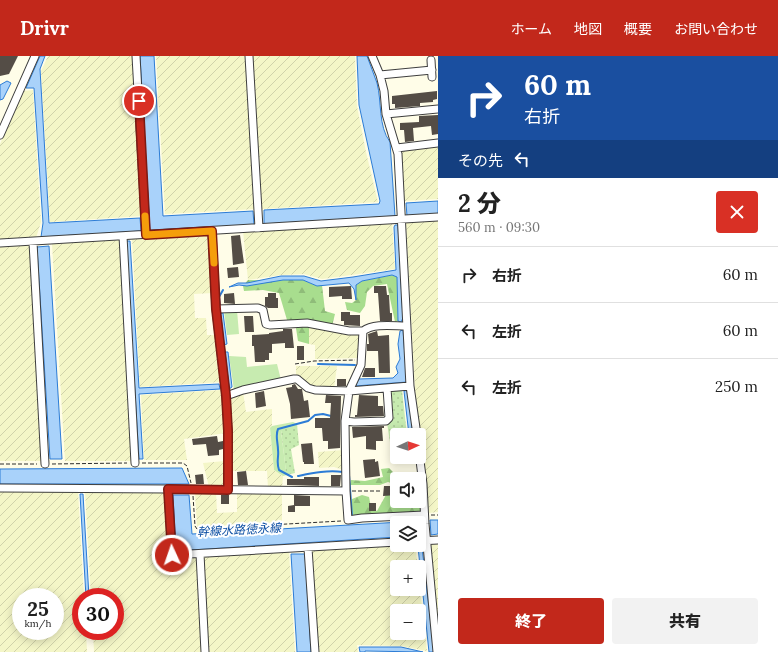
<!DOCTYPE html>
<html lang="ja">
<head>
<meta charset="utf-8">
<style>
  body { margin:0; font-family:Lora,"Noto Sans JP",serif; background:#f2f2f2; color:#222; height:100vh; display:flex; flex-direction:column; font-size:15px; white-space:nowrap }
  * { box-sizing:border-box; margin:0 }
  p { font-size:13px; color:#767676 }
  .icon { flex:none; width:22px; height:22px; fill:none; stroke:currentColor; stroke-width:2; stroke-linecap:round; stroke-linejoin:round }
  .map { position:relative; flex:1; overflow:hidden }
  .panel { display:flex; flex-direction:column; background:#fff; width:340px }
  .panel>* { flex:none }
  .banner { background:#1a4fa0; color:#fff; overflow:hidden }
  .needle { width:26px; rotate:87deg }
  .buttons { position:absolute; left:390px; top:372px; display:grid; gap:8px }
  .buttons a { display:grid; place-items:center; width:36px; height:36px; border-radius:4px; background:#fff; box-shadow:0 2px 10px #0003; font-size:20px }
  .speed { position:absolute; left:12px; top:532px; display:flex; gap:8px; font-size:20px; font-weight:700; text-align:center }
  .speed>* { display:grid; place-content:center; width:52px; height:52px; border-radius:50%; background:#fff; box-shadow:0 2px 10px #0003; line-height:1 }
  .speed small { font-size:10px; font-weight:400 }
  .speed .limit { border:6px solid #d22; background:#fff; color:#111 }
  .pin { position:absolute; display:grid; place-items:center; width:34px; height:34px; color:#fff; margin:-17px; border:2px solid #fff; border-radius:50%; box-shadow:0 1px 4px #0007 }
  .me { position:absolute; width:44px; margin:-22px; rotate:357deg; stroke-linejoin:round; filter:drop-shadow(0 0 3px #0008) }
  .turn { display:flex; align-items:center; gap:14px; height:84px; padding:0 20px; font-size:18px }
  .turn .icon { width:52px; height:52px; stroke-width:2.5 }
  .turn b { display:block; font-size:28px; line-height:34px }
  .then { display:flex; align-items:center; height:38px; padding:0 20px; background:#0003; gap:8px; font-size:15px }
  .round { display:grid; place-items:center; flex:none; width:42px; height:42px; border-radius:4px; background:#f2f2f2 }
  .overview { display:flex; align-items:center; justify-content:space-between; height:68px; padding:0 20px }
  h1 { font-size:24px; font-weight:800; line-height:30px }
  .cta { display:flex; gap:8px; margin-top:auto; padding:8px 20px }
  .cta a { flex:1; height:46px; border-radius:4px; background:#c2281b; color:#fff; font-size:16px; font-weight:800; line-height:46px; text-align:center }
  .cta a+a { background:#f2f2f2; color:#222 }
  ul { padding:0; list-style:none }
  li { display:flex; align-items:center; gap:12px; height:56px; padding:0 20px; border-top:1px solid #e0e0e0 }
  li div { flex:1 }
  li b { display:block; font-size:15px }
  li em { font-style:normal }
  header { display:flex; align-items:center; gap:24px; box-sizing:border-box; height:56px; padding:0 20px; background:#c2281b; color:#fff }
  header strong { font-size:19px }
  nav { display:flex; gap:22px; margin-inline-start:auto; font-size:14px }
  main { display:flex; flex:1; min-height:0 }
  .map>svg:first-child { display:block }
  .farmland { fill:url(#farmland-furrows); fill-rule:evenodd }
  .grass { fill:#c7ebb0 }
  .forest { fill:url(#forest-firs) }
  .garden { fill:url(#garden-dots) }
  .water { fill:#a9d2fa; stroke:#2c7cd6 }
  .lines { fill:none; stroke-linecap:round; stroke-linejoin:round }
  .stream { stroke:#2c7cd6; stroke-width:2 }
  .building { fill:#544d46 }
  .minor-casing { stroke:#3e3e3e; stroke-width:9 }
  .path { stroke:#2d2d2d; stroke-width:1; stroke-dasharray:4 2; stroke-linecap:butt }
  .minor { stroke:#fff; stroke-width:7 }
  .route-casing { stroke:#7e1a12; stroke-width:10 }
  .route { stroke:#c2281b; stroke-width:7 }
  .slow { stroke:#f59e0b; stroke-width:7 }
  .labels { text-anchor:middle; stroke-width:4; stroke-linejoin:round; paint-order:stroke }
  .water-label { font-size:12px; font-style:italic; fill:#0d4fa3; stroke:#fff }
</style>
</head>
<body>
<header>
<strong>Drivr</strong>
<nav><a>ホーム</a><a>地図</a><a>概要</a><a>お問い合わせ</a></nav>
</header>
<main>
<div class="map">
<svg width="438" height="596" viewBox="0 0 438 596">
  <defs>
    <pattern id="farmland-furrows" width="10" height="10" patternUnits="userSpaceOnUse"><rect width="10" height="10" fill="#f4f6c7"/><path d="M-1 1l2-2M0 10L10 0M9 11l2-2" fill="none" stroke="#d0d2aa"/></pattern>
    <pattern id="forest-firs" width="22" height="20" patternUnits="userSpaceOnUse"><rect width="22" height="20" fill="#a8dd8e"/><path d="M5 1l3.5 6h-7zM16 11l3.5 6h-7z" fill="#8fbc79"/></pattern>
    <pattern id="garden-dots" width="8" height="8" patternUnits="userSpaceOnUse"><rect width="8" height="8" fill="#c7ebb0"/><path d="M2 2h.1M6 6h.1" fill="none" stroke="#aac896" stroke-width="1.8" stroke-linecap="round"/></pattern>
  </defs>
  <rect width="100%" height="100%" fill="#fffde8"/>
  <path class="farmland" d="M48,0H133L142,160L50,166L41,15Z
    M156,0H247L256,153L165,158Z
    M252,0H355L357,50L366,96L378,146L261,153Z
    M33,34L41,166L36,182L0,184V88L24,35Z
    M438,89V143L404,145L400,94Z
    M438,165V456L429,457L415,333L406,167Z
    M392,167L395,213L322,223L304,218L281,219L248,224L243,175Z
    M210,178L213,237L194,238L195,262H206L207,279H216L222,326L140,331L132,183Z
    M120,184L132,405H65L52,188Z
    M30,189L43,405H0V191Z
    M308,269L361,277L358,302L315,303V289L309,288Z
    M296,310H337L334,333L310,331L296,321Z
    M222,334L226,377L184,383L187,404H144L141,339Z
    M243,336L246,356L272,353V370L270,373L274,414L283,420L282,432H268L267,415H229V343Z
    M344,394L343,414L334,411L319,412L318,396Z
    M225,405V431H209L203,407Z
    M78,435L84,541H81V575H86L87,596H0V436ZM21,541H55V575H21Z
    M216,435L217,457L237,456V437H282V466L197,471L195,436Z
    M85,436H164L169,503L197,501L203,596H94L93,575H115V541H91Z
    M430,488H438V578Z
    M415,489L418,511H397V533H419V523L427,595L401,590L357,589L358,596H317L311,495ZM397,555H419V577H397Z
    M289,496L295,596H208L202,501Z"/>
  <path class="grass" d="M237,254L239,278L227,279L224,255Z
    M229,300L246,301L247,311L277,308L281,324L234,334Z
    M293,366L297,368L281,375L286,415L291,418L283,420L274,414L270,372L272,370Z"/>
  <path class="forest" d="M392,219L397,221L398,265L395,266L387,228L373,230L367,236L365,250L360,257L347,254L345,246L352,247L356,244V229L362,225Z
    M248,224H303L317,230L322,229L325,255L335,258L332,270L309,269V288L298,285L295,266L287,264L279,237L263,234L244,235L243,230Z
    M389,412L397,420L420,421L422,457L352,459V443L362,439L369,441L371,451L377,455L387,437H397V445H419V423H397V429L388,426L380,429H350L351,424L365,425L383,421L381,413Z"/>
  <path class="garden" d="M402,334L407,379H397V385L390,386L387,367L389,335Z
    M297,368L299,389L291,393L295,417L291,418L286,416L281,374Z"/>
  <path class="water" d="M40,0H45L40,13L49,167L140,162L141,175L41,181L43,167L34,32H26Z
    M140,0H154L163,160L253,155L254,169L150,175Z
    M357,0H367C370,9 374,18 377,27C382,46 378,70 390,86L395,160L264,168V154L379,148L380,145L359,49Z
    M7,25L11,27L3,43L0,44V29Z
    M438,145V158L407,160L406,147Z
    M395,169H398L403,262L401,266L398,265L397,221L392,219L362,225L356,229V244L354,233L349,227L317,230L303,224H283L247,230L239,229L229,231L238,227H247L281,220H304L321,225L353,221L396,214L394,171Z
    M126,185H130L139,332L219,328L220,333L139,338L143,403H139Z
    M49,190L62,403H50L37,191Z
    M223,257L227,288L223,289L219,258Z
    M403,274L407,326L355,330L358,323L393,322L398,317L396,311L400,303L398,288L400,275Z
    M224,296H228L232,331L229,333Z
    M408,334L413,379H409L404,335Z
    M182,412L189,428H0V413Z
    M80,438H83L89,541H86Z
    M173,439H189L192,478L419,465L420,480H419V467H397V481L176,495Z
    M430,464H438V478L431,479Z
    M418,491H422L434,596H429Z
    M291,498H305L311,596H297Z
    M359,591H401L423,596L365,595V596H360Z"/>
  <g class="lines">
    <path class="stream" d="M220,251L219,241L223,234
      M318,308L355,309
      M349,419L352,460
      M298,420C313,417 327,414 343,416
      M292,421L279,414C276,406 279,401 278,394C278,386 275,380 278,373L308,365L315,359L323,358L331,360"/>
  </g>
  <path class="building" d="M0,0H18L9,18L0,20Z
    M437,35V43L433,44V46L420,47V50L395,52V48H392V40Z
    M438,59V78L432,79L431,70L413,72L414,85L405,86L404,74H400V67L419,66V60Z
    M240,179L244,207L233,209L231,180Z
    M238,211L239,221L228,222L227,212Z
    M351,230L352,243H342V240L329,241V231Z
    M374,230H386L387,239H389L390,257H392V265H380L378,237H374Z
    M234,237L235,248L224,247V238Z
    M268,237H276V242H278V252H268L265,250V241H268Z
    M341,256H350V259H360V270L344,269V265H341Z
    M244,260H253L254,276H245Z
    M283,273H292L294,292H285V287L272,288V297H269V304H265V306H255L254,290H252V279L269,278V277L283,275Z
    M377,275L378,280L389,279L390,317H379L378,295H367V288H369L368,278Z
    M297,290H304V304H297Z
    M365,312H375V321H362Z
    M337,323H346V330H337Z
    M295,328L298,333H302L304,345L308,344L310,361L291,363L290,348L286,332L292,331V329Z
    M264,335L266,350L256,352L255,337Z
    M326,339L341,340L340,392L328,393V385H323L322,372H315V362H330L331,347H325Z
    M359,339L378,340V350H383L384,360L355,361V359H357Z
    M384,370V372H382L383,385H376V394L366,393V380L353,382L352,371Z
    M217,380L218,386L223,385V393L219,394V399L208,400L206,388L193,389L192,383Z
    M312,387L314,408H304V406H303L301,388Z
    M375,403V406L378,405L380,420L365,422L363,404Z
    M246,415L248,429H238L237,416Z
    M203,418L204,428H196L195,419Z
    M331,419H341L340,430H331Z
    M304,421H319V430L287,429V423H304Z
    M384,430H392V432H397V439L383,440Z
    M221,439H229V448H221Z
    M294,439L310,440V450H295V456H288V450L294,449Z
    M369,447H376V455H369Z"/>
  <g class="lines">
    <g class="minor-casing">
      <path id="minor" d="M136,0L146,179
        M249,0L259,172
        M372,0L380,19L384,35L386,58L398,98L410,330L417,379
        M431,4L432,21
        M380,19L432,14
        M386,58L438,53
        M0,79L35,0
        M397,92L438,87
        M212,175L216,253L226,340L228,375V434
        M123,180L135,407
        M33,186L45,408
        M0,187L438,161
        M216,253L258,252L263,254L266,268L270,269L307,267L349,275H363
        M406,270C393,270 374,267 363,275L361,309L349,335L345,365L346,435L348,464L362,462L424,459
        M226,340L243,334L294,323H297L308,332L315,334L349,335L410,330
        M345,365L354,366L386,365L389,362L387,332
        M419,397L423,428L425,468L437,596
        M0,432L168,433L172,499L397,486
        M168,433L346,435
        M419,485L438,484
        M308,492L315,596
        M200,498L205,596"/>
    </g>
    <path class="path" d="M295,308L314,305L355,304
      M142,407H183L187,410L191,427
      M0,408H37
      M52,408L127,407
      M352,435H382
      M193,440L195,470L197,473L341,465
      M431,459H438"/>
    <use href="#minor" class="minor"/>
  </g>
  <g class="lines">
    <g class="route-casing">
      <path id="route" d="M139,45L146,179L212,175L216,253L226,340L228,375V434L168,433L172,499"/>
    </g>
    <use href="#route" class="route"/>
    <path class="slow" d="M145,160L146,179L212,175L214,207"/>
  </g>
  <g class="labels">
    <g class="water-label">
      <text transform="translate(239 474) rotate(-3)" y="4">幹線水路徳永線</text>
    </g>
  </g>
</svg>
<div class="buttons">
<a><svg class="needle" viewBox="-14 -14 28 28"><path d="M0-13l5 13h-10z" fill="#e53935"/><path d="M0 13l5-13h-10z" fill="#767676"/></svg></a>
<a><svg class="icon" aria-label="sound" viewBox="0 0 24 24"><path d="M4 9h4l5-4v14l-5-4H4zM17 9q2 3 0 6"/></svg></a>
<a><svg class="icon" aria-label="layers" viewBox="0 0 24 24"><path d="M12 4l9 5-9 5-9-5zM3 14l9 5 9-5"/></svg></a>
<a>+</a>
<a>−</a>
</div>
<div class="speed"><div>25<small>km/h</small></div><div class="limit">30</div></div>
<div class="pin" style="left:139px;top:45px;background:#d93025"><svg class="icon" aria-label="arrive" viewBox="0 0 24 24"><path d="M6 21V4h12l-3 4 3 4H6"/></svg></div>
<svg class="me" style="left:172px;top:499px" viewBox="-20 -20 40 40"><circle r="17" fill="#c2281b" stroke="#fff" stroke-width="3"/><path d="M0-11L8 9 0 5-8 9z" fill="#fff"/></svg>
</div>
<section class="panel">
<div class="banner">
<div class="turn"><svg class="icon" aria-label="right" viewBox="0 0 24 24"><path d="M7 20v-9h11M14 6l5 5-5 5"/></svg><div><b>60 m</b>右折</div></div>
<div class="then">その先<svg class="icon" aria-label="left" viewBox="0 0 24 24"><path d="M17 20v-9H6M10 6l-5 5 5 5"/></svg></div>
</div>
<div class="overview"><div><h1>2 分</h1><p>560 m · 09:30</p></div><a class="round" style="background:#d93025;color:#fff"><svg class="icon" aria-label="close" viewBox="0 0 24 24"><path d="M6 6l12 12M18 6L6 18"/></svg></a></div>
<ul>
<li><svg class="icon" aria-label="right" viewBox="0 0 24 24"><path d="M7 20v-9h11M14 6l5 5-5 5"/></svg><div><b>右折</b></div><em>60 m</em></li>
<li><svg class="icon" aria-label="left" viewBox="0 0 24 24"><path d="M17 20v-9H6M10 6l-5 5 5 5"/></svg><div><b>左折</b></div><em>60 m</em></li>
<li><svg class="icon" aria-label="left" viewBox="0 0 24 24"><path d="M17 20v-9H6M10 6l-5 5 5 5"/></svg><div><b>左折</b></div><em>250 m</em></li>
</ul>
<div class="cta"><a>終了</a><a>共有</a></div>
</section>
</main>
</body>
</html>
